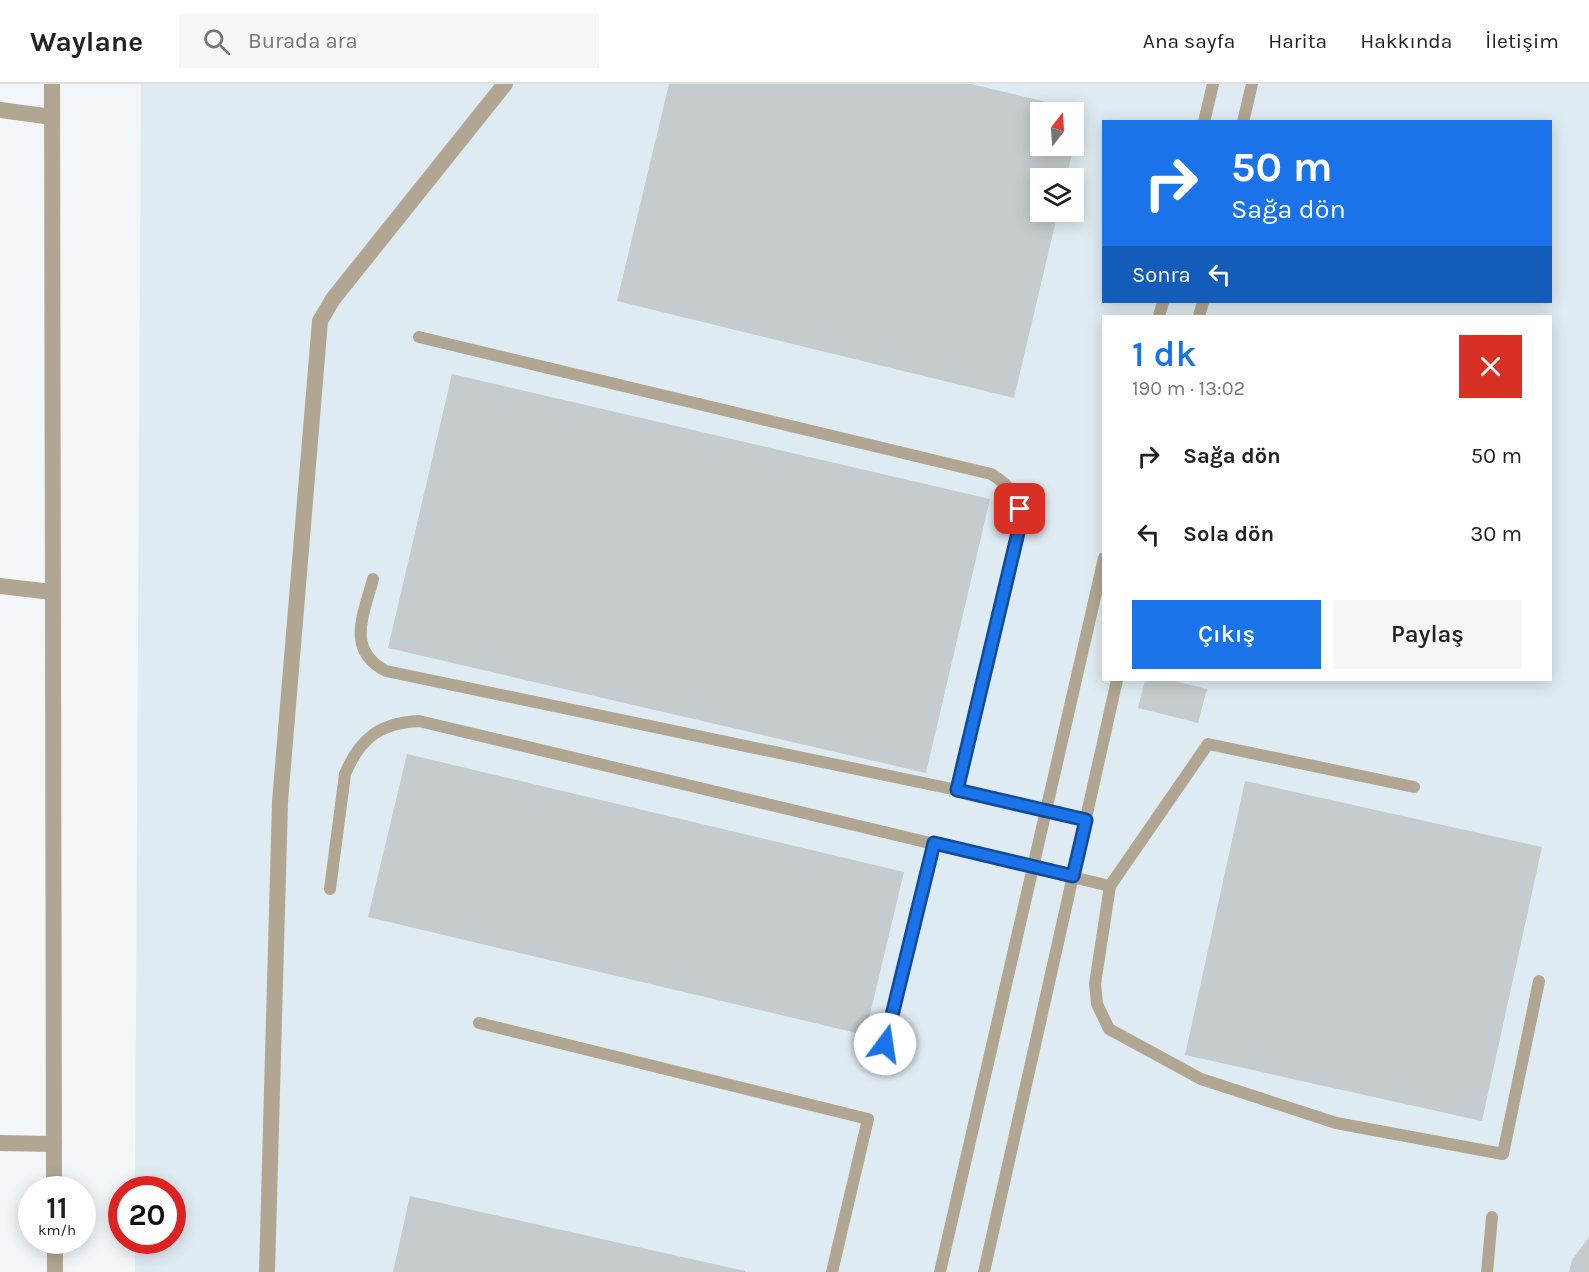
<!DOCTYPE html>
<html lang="tr">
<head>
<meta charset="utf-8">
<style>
  body { margin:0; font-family:Karla,sans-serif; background:#f6f6f6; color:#222; height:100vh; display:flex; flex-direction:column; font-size:22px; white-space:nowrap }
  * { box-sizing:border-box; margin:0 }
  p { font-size:20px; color:#767676 }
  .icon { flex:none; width:33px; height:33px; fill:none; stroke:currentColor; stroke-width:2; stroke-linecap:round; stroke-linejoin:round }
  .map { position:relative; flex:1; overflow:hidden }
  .panel { position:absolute; left:1102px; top:231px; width:450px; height:366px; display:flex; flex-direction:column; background:#fff; border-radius:0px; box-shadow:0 3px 15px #0003 }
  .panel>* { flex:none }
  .hud { position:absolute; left:1102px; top:36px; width:450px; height:183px; border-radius:0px; box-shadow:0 3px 15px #0003; background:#1a73e8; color:#fff; overflow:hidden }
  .needle { width:39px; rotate:17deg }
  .tools { position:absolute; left:1030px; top:18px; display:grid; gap:12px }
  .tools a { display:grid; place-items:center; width:54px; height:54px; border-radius:0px; background:#fff; box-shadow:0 3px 15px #0003; font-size:30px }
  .speed { position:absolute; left:18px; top:1092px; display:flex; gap:12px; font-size:30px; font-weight:700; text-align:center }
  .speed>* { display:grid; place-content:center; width:78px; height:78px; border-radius:50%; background:#fff; box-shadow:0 3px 15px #0003; line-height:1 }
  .speed small { font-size:15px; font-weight:400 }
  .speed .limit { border:9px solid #d22; background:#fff; color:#111 }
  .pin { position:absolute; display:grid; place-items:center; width:51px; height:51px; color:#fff; margin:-26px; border-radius:12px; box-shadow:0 3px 9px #0006 }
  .me { position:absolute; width:66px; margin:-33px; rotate:14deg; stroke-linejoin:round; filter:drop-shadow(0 0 4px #0008) }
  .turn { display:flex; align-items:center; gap:21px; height:126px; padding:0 30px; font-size:27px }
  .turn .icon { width:78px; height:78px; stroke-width:2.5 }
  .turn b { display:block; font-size:42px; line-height:51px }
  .then { display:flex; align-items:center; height:57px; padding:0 30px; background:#0003; gap:12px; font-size:22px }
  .round { display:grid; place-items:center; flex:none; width:63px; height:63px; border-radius:0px; background:#f6f6f6 }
  .head { display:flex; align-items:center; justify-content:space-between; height:102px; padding:0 30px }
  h1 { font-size:36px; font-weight:600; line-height:45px; color:#1a73e8 }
  .cta { display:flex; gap:12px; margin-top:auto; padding:12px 30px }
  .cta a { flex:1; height:69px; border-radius:0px; background:#1a73e8; color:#fff; font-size:24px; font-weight:600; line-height:69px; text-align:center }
  .cta a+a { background:#f6f6f6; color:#222 }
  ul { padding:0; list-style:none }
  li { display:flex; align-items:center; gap:18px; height:78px; padding:0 30px }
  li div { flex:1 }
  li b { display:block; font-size:22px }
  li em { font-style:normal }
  header { display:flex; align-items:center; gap:36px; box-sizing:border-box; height:84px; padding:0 30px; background:#fff; border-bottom:2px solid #e0e0e0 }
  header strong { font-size:28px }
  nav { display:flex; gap:33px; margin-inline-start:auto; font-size:21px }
  .search { width:420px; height:54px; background:#f6f6f6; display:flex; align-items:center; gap:15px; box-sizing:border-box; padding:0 21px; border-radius:0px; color:#767676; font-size:22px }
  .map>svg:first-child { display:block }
  .built { fill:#dfebf2; fill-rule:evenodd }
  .building { fill:#c6cbcd }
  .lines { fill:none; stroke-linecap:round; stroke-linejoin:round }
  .service { stroke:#b1a691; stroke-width:12 }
  .minor { stroke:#b1a691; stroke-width:16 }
  .tertiary { stroke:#b1a691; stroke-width:16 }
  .route-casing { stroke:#114b97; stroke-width:15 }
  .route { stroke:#1a73e8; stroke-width:10 }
</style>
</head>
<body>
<header>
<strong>Waylane</strong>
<div class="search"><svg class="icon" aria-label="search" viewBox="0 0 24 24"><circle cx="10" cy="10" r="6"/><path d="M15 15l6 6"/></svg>Burada ara</div>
<nav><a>Ana sayfa</a><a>Harita</a><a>Hakkında</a><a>İletişim</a></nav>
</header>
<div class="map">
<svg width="1589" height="1188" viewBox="0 0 1589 1188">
  <rect width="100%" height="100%" fill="#f2f6f9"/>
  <path class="built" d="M141,0H1589V1188H135V1157L172,1156V1106L135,1105ZM1041,28H1074V62H1041ZM1104,38H1551V218H1104ZM1041,94H1074V128H1041ZM1104,232H1551V596H1104Z"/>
  <path class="building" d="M669,0H971L1083,27L1075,59L1074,28H1041V62H1074L1066,94H1041V128H1058L1014,314L617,217Z
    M452,290L990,415L926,689L388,564Z
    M1145,596H1171L1207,605L1198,639L1138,624Z
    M407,670L904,788L865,951L368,833Z
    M1245,697L1542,763L1482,1037L1185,971Z
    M410,1112L745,1187V1188H393Z
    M1589,1153V1188H1569L1572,1176Z"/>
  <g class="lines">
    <path class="service" d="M1204,38L1213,0
      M1243,38L1252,0
      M1159,232L1163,218
      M1199,232L1203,218
      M419,253L991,390C1010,401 1019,415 1021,436L957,706L1086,736
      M373,495C364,530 345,566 386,587L957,706
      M1414,703L1208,660L1110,802L1095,900L1097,920L1109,945L1201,995L1336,1039L1503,1070L1539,897
      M330,805L345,690C360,654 380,639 419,637L1110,802
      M479,939L868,1035L832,1188
      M885,960L934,759
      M940,1188L1104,474
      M984,1188L1117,596
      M1487,1188L1492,1133"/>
    <path class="minor" d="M0,26L52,33
      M0,502L52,508
      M0,1059L54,1060
      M267,1188L280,718L320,237L333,215L505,0"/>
    <path class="tertiary" d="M52,0L54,1106
      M55,1156V1188"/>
  </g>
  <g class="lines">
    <g class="route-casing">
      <path id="route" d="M885,960L934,759L1073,792L1086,736L957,706L1021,436L1020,425"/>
    </g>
    <use href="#route" class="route"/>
  </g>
</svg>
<div class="tools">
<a><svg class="needle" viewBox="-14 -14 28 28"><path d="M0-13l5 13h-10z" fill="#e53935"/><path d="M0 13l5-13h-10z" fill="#767676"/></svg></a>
<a><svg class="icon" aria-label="layers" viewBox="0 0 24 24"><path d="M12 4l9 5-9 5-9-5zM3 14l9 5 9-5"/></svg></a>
</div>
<div class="speed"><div>11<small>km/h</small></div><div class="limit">20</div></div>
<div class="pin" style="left:1020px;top:425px;background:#d93025"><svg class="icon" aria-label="arrive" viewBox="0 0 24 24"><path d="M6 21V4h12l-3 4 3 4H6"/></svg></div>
<svg class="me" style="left:885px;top:960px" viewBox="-20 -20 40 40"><circle r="19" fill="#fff"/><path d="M0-13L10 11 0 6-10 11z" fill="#1a73e8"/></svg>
<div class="hud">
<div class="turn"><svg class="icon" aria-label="right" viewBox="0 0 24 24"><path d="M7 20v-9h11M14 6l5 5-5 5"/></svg><div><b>50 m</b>Sağa dön</div></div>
<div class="then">Sonra<svg class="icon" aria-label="left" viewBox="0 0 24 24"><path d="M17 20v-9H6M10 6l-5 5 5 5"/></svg></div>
</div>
<section class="panel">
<div class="head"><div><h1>1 dk</h1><p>190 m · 13:02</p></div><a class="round" style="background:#d93025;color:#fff"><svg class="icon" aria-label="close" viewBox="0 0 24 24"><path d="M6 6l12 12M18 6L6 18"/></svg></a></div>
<ul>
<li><svg class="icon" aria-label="right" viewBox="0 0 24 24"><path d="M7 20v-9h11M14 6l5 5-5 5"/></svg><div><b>Sağa dön</b></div><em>50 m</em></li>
<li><svg class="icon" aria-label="left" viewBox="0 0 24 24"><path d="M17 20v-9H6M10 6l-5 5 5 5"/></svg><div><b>Sola dön</b></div><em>30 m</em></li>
</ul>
<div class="cta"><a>Çıkış</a><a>Paylaş</a></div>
</section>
</div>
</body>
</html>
